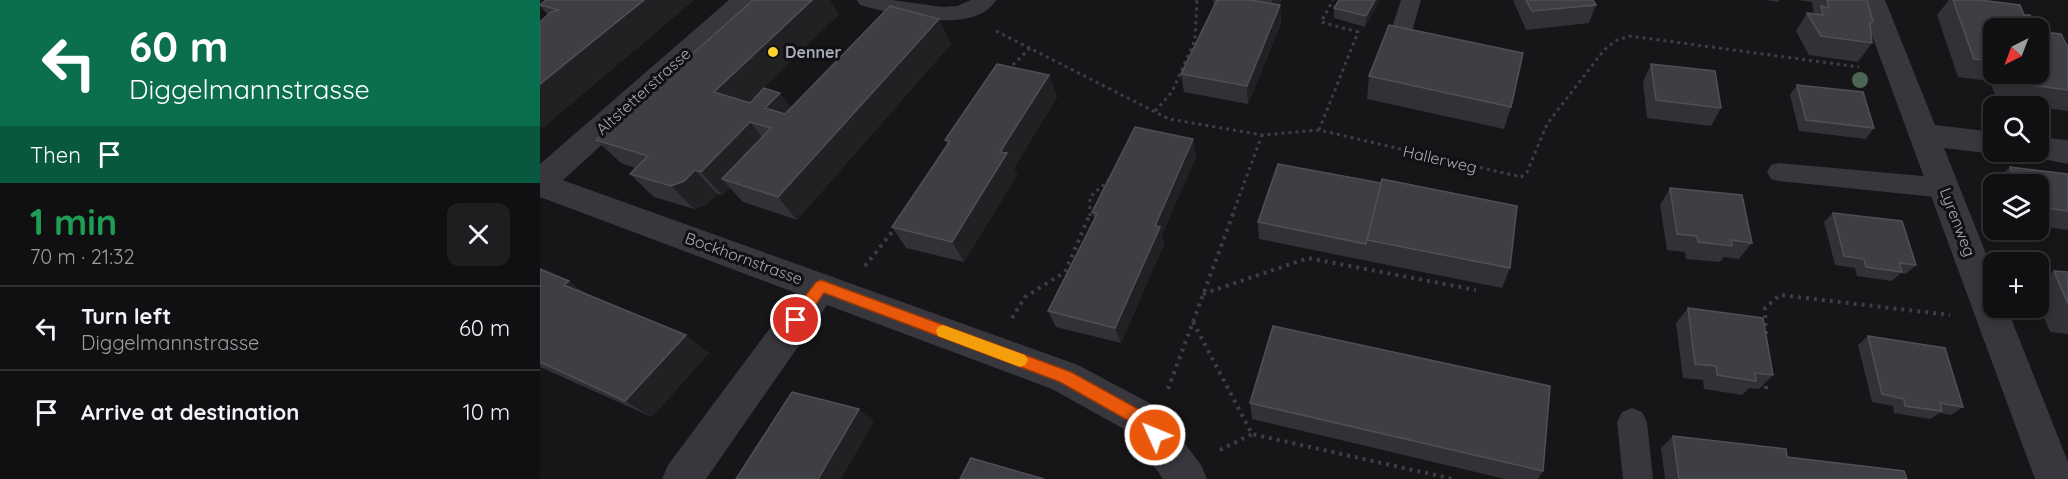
<!DOCTYPE html>
<html lang="en">
<head>
<meta charset="utf-8">
<style>
  body { margin:0; font-family:Quicksand,sans-serif; background:#1e1e20; color:#f1f3f6; height:100vh; display:flex; flex-direction:column; font-size:22px; white-space:nowrap }
  * { box-sizing:border-box; margin:0 }
  p { font-size:20px; color:#9c9d9f }
  .icon { flex:none; width:33px; height:33px; fill:none; stroke:currentColor; stroke-width:2; stroke-linecap:round; stroke-linejoin:round }
  .map { position:relative; flex:1; overflow:hidden }
  .drawer { display:flex; flex-direction:column; background:#101012; width:540px }
  .drawer>* { flex:none }
  .banner { background:#0b6e4f; color:#fff; overflow:hidden }
  .needle { width:39px; rotate:222deg }
  .fabs { position:absolute; left:1443px; top:18px; display:grid; gap:12px }
  .fabs a { display:grid; place-items:center; width:66px; height:66px; border-radius:12px; background:#101012; box-shadow:0 3px 9px #0003,0 0 0 2px #303032; font-size:30px }
  .pin { position:absolute; display:grid; place-items:center; width:51px; height:51px; color:#fff; margin:-26px; border:3px solid #fff; border-radius:50%; box-shadow:0 2px 6px #0007 }
  .me { position:absolute; width:66px; margin:-33px; rotate:314deg; stroke-linejoin:round; filter:drop-shadow(0 0 4px #0008) }
  .turn { display:flex; align-items:center; gap:21px; height:126px; padding:0 30px; font-size:27px }
  .turn .icon { width:78px; height:78px; stroke-width:2.5 }
  .turn b { display:block; font-size:42px; line-height:51px }
  .then { display:flex; align-items:center; height:57px; padding:0 30px; background:#0003; gap:12px; font-size:22px }
  .round { display:grid; place-items:center; flex:none; width:63px; height:63px; border-radius:12px; background:#1e1e20 }
  .summary { display:flex; align-items:center; justify-content:space-between; height:102px; padding:0 30px }
  h1 { font-size:36px; font-weight:800; line-height:45px; color:#1e9e55 }
  ul { padding:0; list-style:none }
  li { display:flex; align-items:center; gap:18px; height:84px; padding:0 30px; border-top:2px solid #303032 }
  li div { flex:1 }
  li b { display:block; font-size:22px }
  li em { font-style:normal }
  main { display:flex; flex:1; min-height:0 }
  .map>svg:first-child { display:block }
  .lines { fill:none; stroke-linecap:round; stroke-linejoin:round }
  .path-far1 { stroke:#3d3e44; stroke-width:3; stroke-dasharray:3 4; stroke-linecap:butt }
  .path { stroke:#3d3e44; stroke-width:4; stroke-dasharray:3 5; stroke-linecap:butt }
  .service { fill:#37373d; fill-rule:evenodd }
  .minor { fill:#37373d; fill-rule:evenodd }
  .tertiary { fill:#37373d; fill-rule:evenodd }
  .tree { fill:#4f6554 }
  .wall { fill:#323236; fill-rule:evenodd }
  .shaded-wall { fill:#212124 }
  .building { fill:#3e3f44; stroke:#4f5056; stroke-width:1.5 }
  .route { fill:#ea580c; stroke:#983908; stroke-width:1.5 }
  .slow { fill:#f59e0b }
  .poi-dot { fill:#fcd42a; stroke:#111113; stroke-width:2 }
  .labels { text-anchor:middle; stroke-width:6; stroke-linejoin:round; paint-order:stroke }
  .poi-label { font-size:16px; font-weight:bold; fill:#a7aab9; stroke:#111113; text-anchor:start }
  .street-label { font-size:16px; fill:#a7aab9; stroke:#111113 }
</style>
</head>
<body>
<main>
<section class="drawer">
<div class="banner">
<div class="turn"><svg class="icon" aria-label="left" viewBox="0 0 24 24"><path d="M17 20v-9H6M10 6l-5 5 5 5"/></svg><div><b>60 m</b>Diggelmannstrasse</div></div>
<div class="then">Then<svg class="icon" aria-label="arrive" viewBox="0 0 24 24"><path d="M6 21V4h12l-3 4 3 4H6"/></svg></div>
</div>
<div class="summary"><div><h1>1 min</h1><p>70 m · 21:32</p></div><a class="round"><svg class="icon" aria-label="close" viewBox="0 0 24 24"><path d="M6 6l12 12M18 6L6 18"/></svg></a></div>
<ul>
<li><svg class="icon" aria-label="left" viewBox="0 0 24 24"><path d="M17 20v-9H6M10 6l-5 5 5 5"/></svg><div><b>Turn left</b><p>Diggelmannstrasse</p></div><em>60 m</em></li>
<li><svg class="icon" aria-label="arrive" viewBox="0 0 24 24"><path d="M6 21V4h12l-3 4 3 4H6"/></svg><div><b>Arrive at destination</b></div><em>10 m</em></li>
</ul>
</section>
<div class="map">
<svg width="1528" height="479" viewBox="0 0 1528 479">
  <rect width="100%" height="100%" fill="#161618"/>
  <g class="lines">
    <path class="path-far1" d="M456,31L629,119L722,135L779,130L981,177L987,172L1007,124L1064,50L1075,41L1090,36L1319,67
      M468,70L491,47
      M615,111L632,92L655,40L657,0
      M779,130L818,32L781,22L793,0
      M550,216V197L571,178
      M692,216L722,135"/>
    <path class="path" d="M325,266L356,227
      M663,294L768,258L936,290
      M472,318L485,297L525,272L550,214
      M653,322L712,434L913,479
      M1226,334L1225,308L1240,295L1410,315
      M1226,378V394
      M628,389L693,214
      M680,450L712,434"/>
    <path class="service" d="M317,0H352L403,7L417,6L431,0H456C433,37 353,14 320,5Z
      M861,0H881L868,46L865,51L857,53L849,51L846,46Z
      M1239,163L1405,178L1414,181L1417,188L1414,195L1405,198L1239,181L1231,179L1227,172L1231,165Z
      M1092,408L1102,412L1107,422L1113,479H1083L1077,422L1082,412Z"/>
    <path class="minor" d="M1319,0H1345L1395,125L1454,132V152H1463L1454,154L1404,148L1454,274V308H1467L1528,462V479H1495Z
      M1498,137L1528,140V164L1487,156L1485,152H1498Z
      M0,172L538,365L617,407L661,465L667,479H623L591,433L512,389L287,305L166,479H122L128,465L256,293L0,197Z"/>
    <path class="tertiary" d="M189,0H218L214,6L11,191L0,194V164Z"/>
  </g>
  <circle class="tree" cx="1320" cy="80" r="8"/>
  <path class="wall" d="M6,0H154L0,130V22L8,15L0,6V4Z
    M673,0H742L740,5L741,24L708,104L644,92L641,74L674,6Z
    M799,0H840L825,27L794,18V8Z
    M973,0H1053L1056,5L1049,23L986,30Z
    M1226,0H1240L1238,2Z
    M1258,0H1327L1332,43L1318,62L1269,55L1256,31L1267,13L1274,14L1272,2Z
    M1409,0H1440L1484,15L1495,28L1526,44L1528,45V111L1457,101L1450,81L1418,77L1397,15ZM1454,28L1498,74H1454Z
    M299,14L209,102L240,93L251,108L399,19L411,44L257,220L203,202L190,188L182,195L177,194L167,204L154,209L114,197L90,174L95,168L81,163L56,140Z
    M1111,64L1181,108L1171,126L1107,118L1103,82Z
    M509,75L517,97L474,168L477,175L424,262L366,248L352,227L408,146L405,140Z
    M829,76L971,107L964,129L827,99Z
    M1257,85L1334,128L1326,139L1259,131L1250,95Z
    M653,139L656,157L622,235L624,244L581,343L516,327L508,311L555,219L552,212Z
    M1470,167L1528,174V230L1498,226V184H1454V190L1451,184Z
    M841,183L970,268L962,288L719,239L718,222Z
    M1130,188L1212,243L1199,259L1184,257L1180,262L1146,259L1145,252L1127,250L1120,205Z
    M1293,213L1376,265L1366,274L1361,273L1352,281L1317,276L1315,268L1295,265L1284,222Z
    M0,269L46,294L169,353L112,417L0,367Z
    M1514,271L1528,272V334L1510,332L1498,302V282Z
    M1148,308L1233,375L1219,389L1209,388L1202,395L1164,389L1163,380L1143,378L1136,323Z
    M1328,336L1423,407L1411,415L1400,413L1390,419L1354,413L1353,406L1332,402L1318,345Z
    M710,403L1003,471L998,479H965L712,419Z
    M1133,436L1247,457L1367,479H1125L1121,448Z"/>
  <path class="shaded-wall" d="M104,0H154L0,130V84Z
    M272,0H290L299,14L194,117L174,92Z
    M732,0H742L733,22Z
    M835,0H840L825,27L826,16Z
    M740,5L741,24L708,104L707,86Z
    M399,19L411,44L257,220L238,197Z
    M509,75L517,97L474,168L477,175L424,262L412,242L460,152Z
    M240,93L258,118L225,108Z
    M210,122L229,146L182,179L190,188L182,195L161,172Z
    M653,139L656,157L622,235L624,244L581,343L575,328L615,226Z
    M155,170L177,194L167,204L154,209L131,186Z
    M29,281L55,300L24,285Z
    M146,335L169,353L112,417L85,401Z
    M319,409L334,422L301,479H278Z"/>
  <path class="building" d="M6,0H104L0,84V22L11,12L19,10L0,5Z
    M213,0H272L174,92L210,103L224,88L240,93L225,108L245,114L350,6L399,19L238,197L182,179L231,128L210,122L161,172L155,170L144,181L131,186L90,174L108,156L56,140Z
    M677,0H710L740,5L707,86L641,74Z
    M799,0H835L826,16L794,8Z
    M986,0H1053L1056,5L992,11Z
    M1287,0H1327L1333,22L1330,23L1332,43L1281,36L1267,13L1283,15L1281,6L1289,8Z
    M1413,0H1440L1480,5L1484,15H1490L1495,28L1503,29L1504,32L1521,34L1526,44L1528,45V90L1475,83L1471,74H1498V28H1454V61L1434,59Z
    M849,25L983,53L971,107L829,76Z
    M457,64L509,75L460,152L467,153L412,242L352,227L410,141L405,140Z
    M1111,64L1175,71L1181,108L1116,100Z
    M1257,85L1323,92L1334,128L1266,120Z
    M595,127L653,139L615,226L620,227L575,328L508,311L557,214L552,212Z
    M738,164L841,183L826,244L718,222Z
    M1470,167L1528,174V211L1498,207V184H1478Z
    M842,179L977,206L970,268L827,240Z
    M1130,188L1202,195L1212,243L1191,240L1192,246L1158,242L1157,236L1137,234Z
    M1293,213L1362,221L1376,265L1359,263L1362,272L1326,267L1324,259L1304,256Z
    M0,269L29,281L24,285L146,335L85,401L0,362Z
    M1514,271L1528,272V304Z
    M1148,308L1223,318L1233,375L1215,373L1216,381L1177,375L1176,366L1155,364Z
    M733,326L1010,386L1003,471L710,403Z
    M1328,336L1405,348L1423,407L1400,403L1402,411L1365,406L1364,399L1342,394Z
    M252,392L319,409L278,479H196Z
    M1133,436L1246,449L1247,457L1364,471L1367,479H1139Z
    M431,458L504,479H420Z"/>
  <path class="route" d="M281,280L531,372L609,415L623,435L620,441L615,443L609,441L598,426L520,382L284,293L262,324L256,326L251,324L249,320L251,315L276,282Z"/>
  <path class="slow" d="M403,325L485,355L488,360L485,365L480,367L398,336L396,331L398,327Z"/>
  <circle class="poi-dot" cx="233" cy="52" r="6"/>
  <g class="labels">
    <g class="poi-label">
      <text x="245" y="58">Denner</text>
    </g>
    <g class="street-label">
      <text transform="translate(103 91) rotate(-42)" y="6">Altstetterstrasse</text>
      <text transform="translate(900 159) rotate(13)" y="6">Hallerweg</text>
      <text transform="translate(1418 222) rotate(69)" y="6">Lyrenweg</text>
      <text transform="translate(204 258) rotate(20)" y="6">Bockhornstrasse</text>
    </g>
  </g>
</svg>
<div class="fabs">
<a><svg class="needle" viewBox="-14 -14 28 28"><path d="M0-13l5 13h-10z" fill="#e53935"/><path d="M0 13l5-13h-10z" fill="#9c9d9f"/></svg></a>
<a><svg class="icon" aria-label="search" viewBox="0 0 24 24"><circle cx="10" cy="10" r="6"/><path d="M15 15l6 6"/></svg></a>
<a><svg class="icon" aria-label="layers" viewBox="0 0 24 24"><path d="M12 4l9 5-9 5-9-5zM3 14l9 5 9-5"/></svg></a>
<a>+</a>
</div>
<div class="pin" style="left:256px;top:320px;background:#d93025"><svg class="icon" aria-label="arrive" viewBox="0 0 24 24"><path d="M6 21V4h12l-3 4 3 4H6"/></svg></div>
<svg class="me" style="left:615px;top:435px" viewBox="-20 -20 40 40"><circle r="17" fill="#ea580c" stroke="#fff" stroke-width="3"/><path d="M0-11L8 9 0 5-8 9z" fill="#fff"/></svg>
</div>
</main>
</body>
</html>
